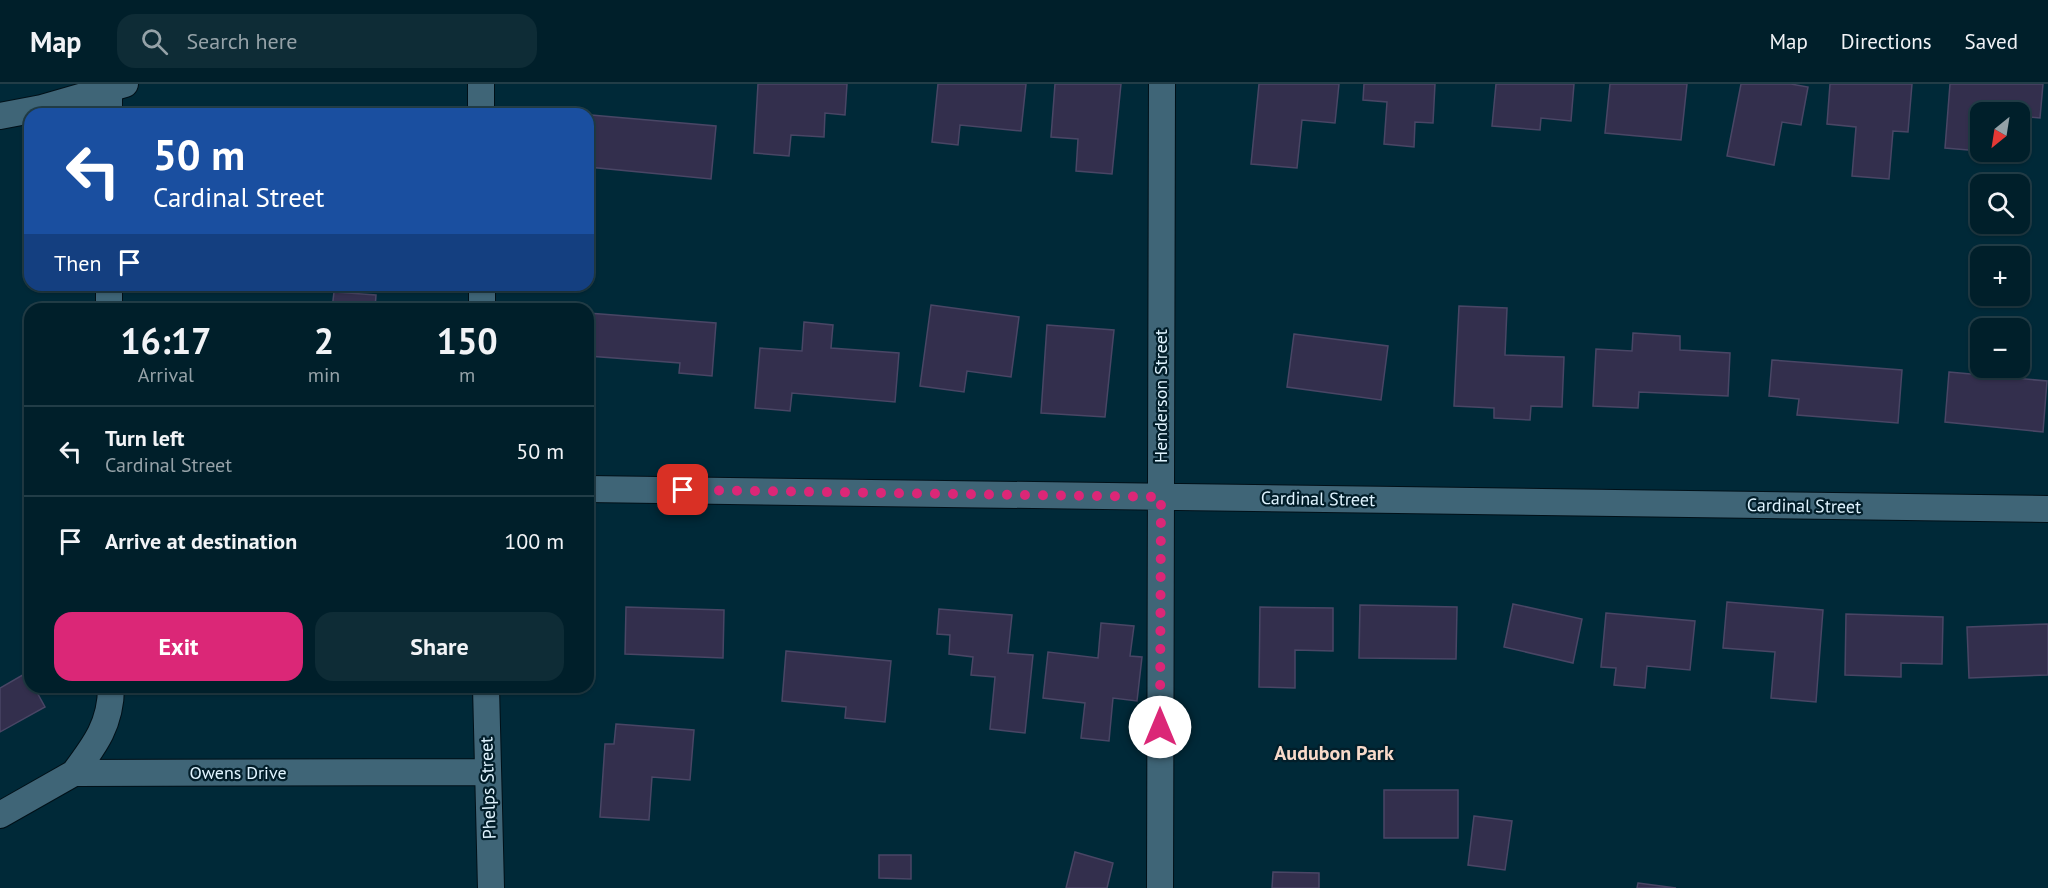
<!DOCTYPE html>
<html lang="en">
<head>
<meta charset="utf-8">
<style>
  body { margin:0; font-family:"PT Sans",sans-serif; background:#0e2c36; color:#f1f3f6; height:100vh; display:flex; flex-direction:column; font-size:22px; white-space:nowrap }
  * { box-sizing:border-box; margin:0 }
  p { font-size:20px; color:#95a2a8 }
  .icon { flex:none; width:33px; height:33px; fill:none; stroke:currentColor; stroke-width:2; stroke-linecap:round; stroke-linejoin:round }
  .map { position:relative; flex:1; overflow:hidden }
  .panel { position:absolute; left:24px; top:219px; width:570px; height:390px; display:flex; flex-direction:column; background:#001f2a; border-radius:18px; box-shadow:0 2px 4px #0004,0 0 0 2px #223d47 }
  .panel>* { flex:none }
  .guide { position:absolute; left:24px; top:24px; width:570px; height:183px; border-radius:18px; box-shadow:0 2px 4px #0004,0 0 0 2px #223d47; background:#1a4fa0; color:#fff; overflow:hidden }
  .needle { width:39px; rotate:210deg }
  .fabs { position:absolute; left:1970px; top:18px; display:grid; gap:12px }
  .fabs a { display:grid; place-items:center; width:60px; height:60px; border-radius:12px; background:#001f2a; box-shadow:0 2px 4px #0004,0 0 0 2px #223d47; font-size:30px }
  .pin { position:absolute; display:grid; place-items:center; width:51px; height:51px; color:#fff; margin:-26px; border-radius:12px; box-shadow:0 3px 9px #0006 }
  .me { position:absolute; width:66px; margin:-33px; rotate:0deg; stroke-linejoin:round; filter:drop-shadow(0 0 4px #0008) }
  .turn { display:flex; align-items:center; gap:21px; height:126px; padding:0 30px; font-size:27px }
  .turn .icon { width:78px; height:78px; stroke-width:2.5 }
  .turn b { display:block; font-size:42px; line-height:51px }
  .then { display:flex; align-items:center; height:57px; padding:0 30px; background:#0003; gap:12px; font-size:22px }
  .eta { display:flex; justify-content:space-evenly; align-items:center; height:102px; text-align:center }
  .eta b { font-size:36px; font-weight:700; line-height:42px }
  .primary-button { display:flex; gap:12px; margin-top:auto; padding:12px 30px }
  .primary-button a { flex:1; height:69px; border-radius:18px; background:#db2777; color:#fff; font-size:24px; font-weight:700; line-height:69px; text-align:center }
  .primary-button a+a { background:#0e2c36; color:#f1f3f6 }
  ul { padding:0; list-style:none }
  li { display:flex; align-items:center; gap:18px; height:90px; padding:0 30px; border-top:2px solid #223d47 }
  li div { flex:1 }
  li b { display:block; font-size:22px }
  li em { font-style:normal }
  header { display:flex; align-items:center; gap:36px; box-sizing:border-box; height:84px; padding:0 30px; background:#001f2a; border-bottom:2px solid #223d47 }
  header strong { font-size:28px }
  nav { display:flex; gap:33px; margin-inline-start:auto; font-size:21px }
  .search { width:420px; height:54px; background:#0e2c36; display:flex; align-items:center; gap:15px; box-sizing:border-box; padding:0 21px; border-radius:18px; color:#95a2a8; font-size:22px }
  .map>svg:first-child { display:block }
  .building { fill:#332f4d; stroke:#494665; stroke-width:1.5 }
  .lines { fill:none; stroke-linecap:round; stroke-linejoin:round }
  .street-casing { stroke:#001018; stroke-width:28 }
  .street { stroke:#3f6577; stroke-width:26 }
  .route { stroke:#db2777; stroke-width:10; stroke-dasharray:0 18 }
  .labels { text-anchor:middle; stroke-width:4.5; stroke-linejoin:round; paint-order:stroke }
  .street-label { font-size:18px; fill:#e0f4ff; stroke:#021e2a }
  .neighbourhood-label { font-size:20px; font-weight:bold; fill:#f8daca; stroke:#021e2a }
</style>
</head>
<body>
<header>
<strong>Map</strong>
<div class="search"><svg class="icon" aria-label="search" viewBox="0 0 24 24"><circle cx="10" cy="10" r="6"/><path d="M15 15l6 6"/></svg>Search here</div>
<nav><a>Map</a><a>Directions</a><a>Saved</a></nav>
</header>
<div class="map">
<svg width="2048" height="804" viewBox="0 0 2048 804">
  <rect width="100%" height="100%" fill="#002938"/>
  <path class="building" d="M758,0H847L845,31L825,29L824,53L791,51L789,72L754,69Z
    M938,0H1026L1021,47L960,41L958,61L932,58Z
    M1055,0H1121L1112,90L1076,87L1078,55L1051,53Z
    M1259,0H1339L1335,39L1302,36L1297,84L1251,80Z
    M1364,0H1435L1433,39L1415,38L1414,63L1384,60L1387,18L1363,16Z
    M1496,0H1574L1571,37L1541,34L1540,46L1492,42Z
    M1610,0H1687L1681,56L1605,49Z
    M1741,0H1791L1808,3L1801,41L1782,38L1774,81L1727,72Z
    M1830,0H1912L1908,48L1893,47L1889,95L1852,92L1856,43L1827,40Z
    M1950,0H2043L2040,34L2019,32V28H1980V67L1945,64Z
    M591,31L716,42L711,95L588,83Z
    M334,208L376,211L375,225H332Z
    M931,221L1019,233L1011,293L967,287L964,308L920,302Z
    M1459,222L1507,224L1505,271L1564,273L1562,323L1531,322L1530,336L1494,334V324L1454,322Z
    M588,229L716,239L712,292L679,289L680,279L588,272Z
    M804,238L833,241L831,264L899,269L895,318L792,309L790,327L755,324L760,264L802,267Z
    M1047,241L1114,246L1105,333L1041,329Z
    M1633,249L1680,252V266L1730,269L1728,312L1639,308L1638,324L1593,322L1596,265L1632,267Z
    M1294,250L1388,262L1381,316L1287,303Z
    M1772,276L1902,286L1898,339L1797,331L1799,315L1769,312Z
    M1949,288L2047,297L2043,348L1945,338Z
    M1727,518L1823,526L1816,618L1771,614L1775,568L1723,564Z
    M1513,520L1582,535L1573,579L1504,563Z
    M1360,521L1457,523L1456,575L1359,574Z
    M626,523L724,526L723,574L625,570Z
    M1260,523L1333,524V567L1295,566V604L1259,603Z
    M939,525L1012,531L1008,569L1033,571L1025,649L990,645L995,593L971,591L973,573L949,570L950,551L937,550Z
    M1606,529L1695,537L1690,586L1647,582L1645,604L1614,601L1616,584L1601,583Z
    M1846,530L1943,533L1942,580L1901,579V593L1845,591Z
    M1101,539L1134,542L1130,572L1142,573L1137,617L1113,614L1109,657L1081,654L1085,619L1043,614L1048,568L1098,574Z
    M2048,540V591L1969,594L1967,543Z
    M786,567L891,577L885,638L845,634L846,623L782,617Z
    M26,589L30,597V603H34L45,623L0,648V604Z
    M616,640L694,646L690,696L652,693L649,736L600,733L605,660H614Z
    M1384,706H1458V754H1384Z
    M1474,732L1512,737L1505,786L1468,781Z
    M1075,768L1113,779L1107,804H1066Z
    M879,771H911V795L879,794Z
    M1273,788L1319,789V804H1272Z
    M1638,799L1676,804H1637Z"/>
  <g class="lines">
    <g class="street-casing">
      <path id="street" d="M481,0V30
        M109,5V30
        M0,32L42,24L125,0
        M109,201V225
        M482,201V225
        M588,405L2048,425
        M486,603L491,804
        M74,689C95,661 111,640 111,603
        M0,731L74,689L488,688
        M1160,804L1162,0"/>
    </g>
    <use href="#street" class="street"/>
  </g>
  <g class="lines">
    <path class="route" d="M683,406L1161,413L1160,643"/>
  </g>
  <g class="labels">
    <g class="street-label">
      <text transform="translate(1161 312) rotate(-90)" y="6">Henderson Street</text>
      <text transform="translate(1318 415) rotate(1)" y="6">Cardinal Street</text>
      <text transform="translate(1804 422) rotate(1)" y="6">Cardinal Street</text>
      <text x="238" y="695">Owens Drive</text>
      <text transform="translate(488 704) rotate(-92)" y="6">Phelps Street</text>
    </g>
    <g class="neighbourhood-label">
      <text x="1334" y="676">Audubon Park</text>
    </g>
  </g>
</svg>
<div class="fabs">
<a><svg class="needle" viewBox="-14 -14 28 28"><path d="M0-13l5 13h-10z" fill="#e53935"/><path d="M0 13l5-13h-10z" fill="#95a2a8"/></svg></a>
<a><svg class="icon" aria-label="search" viewBox="0 0 24 24"><circle cx="10" cy="10" r="6"/><path d="M15 15l6 6"/></svg></a>
<a>+</a>
<a>−</a>
</div>
<div class="pin" style="left:683px;top:406px;background:#d93025"><svg class="icon" aria-label="arrive" viewBox="0 0 24 24"><path d="M6 21V4h12l-3 4 3 4H6"/></svg></div>
<svg class="me" style="left:1160px;top:643px" viewBox="-20 -20 40 40"><circle r="19" fill="#fff"/><path d="M0-13L10 11 0 6-10 11z" fill="#db2777"/></svg>
<div class="guide">
<div class="turn"><svg class="icon" aria-label="left" viewBox="0 0 24 24"><path d="M17 20v-9H6M10 6l-5 5 5 5"/></svg><div><b>50 m</b>Cardinal Street</div></div>
<div class="then">Then<svg class="icon" aria-label="arrive" viewBox="0 0 24 24"><path d="M6 21V4h12l-3 4 3 4H6"/></svg></div>
</div>
<section class="panel">
<div class="eta">
<div><b>16:17</b><p>Arrival</p></div>
<div><b>2</b><p>min</p></div>
<div><b>150</b><p>m</p></div>
</div>
<ul>
<li><svg class="icon" aria-label="left" viewBox="0 0 24 24"><path d="M17 20v-9H6M10 6l-5 5 5 5"/></svg><div><b>Turn left</b><p>Cardinal Street</p></div><em>50 m</em></li>
<li><svg class="icon" aria-label="arrive" viewBox="0 0 24 24"><path d="M6 21V4h12l-3 4 3 4H6"/></svg><div><b>Arrive at destination</b></div><em>100 m</em></li>
</ul>
<div class="primary-button"><a>Exit</a><a>Share</a></div>
</section>
</div>
</body>
</html>
